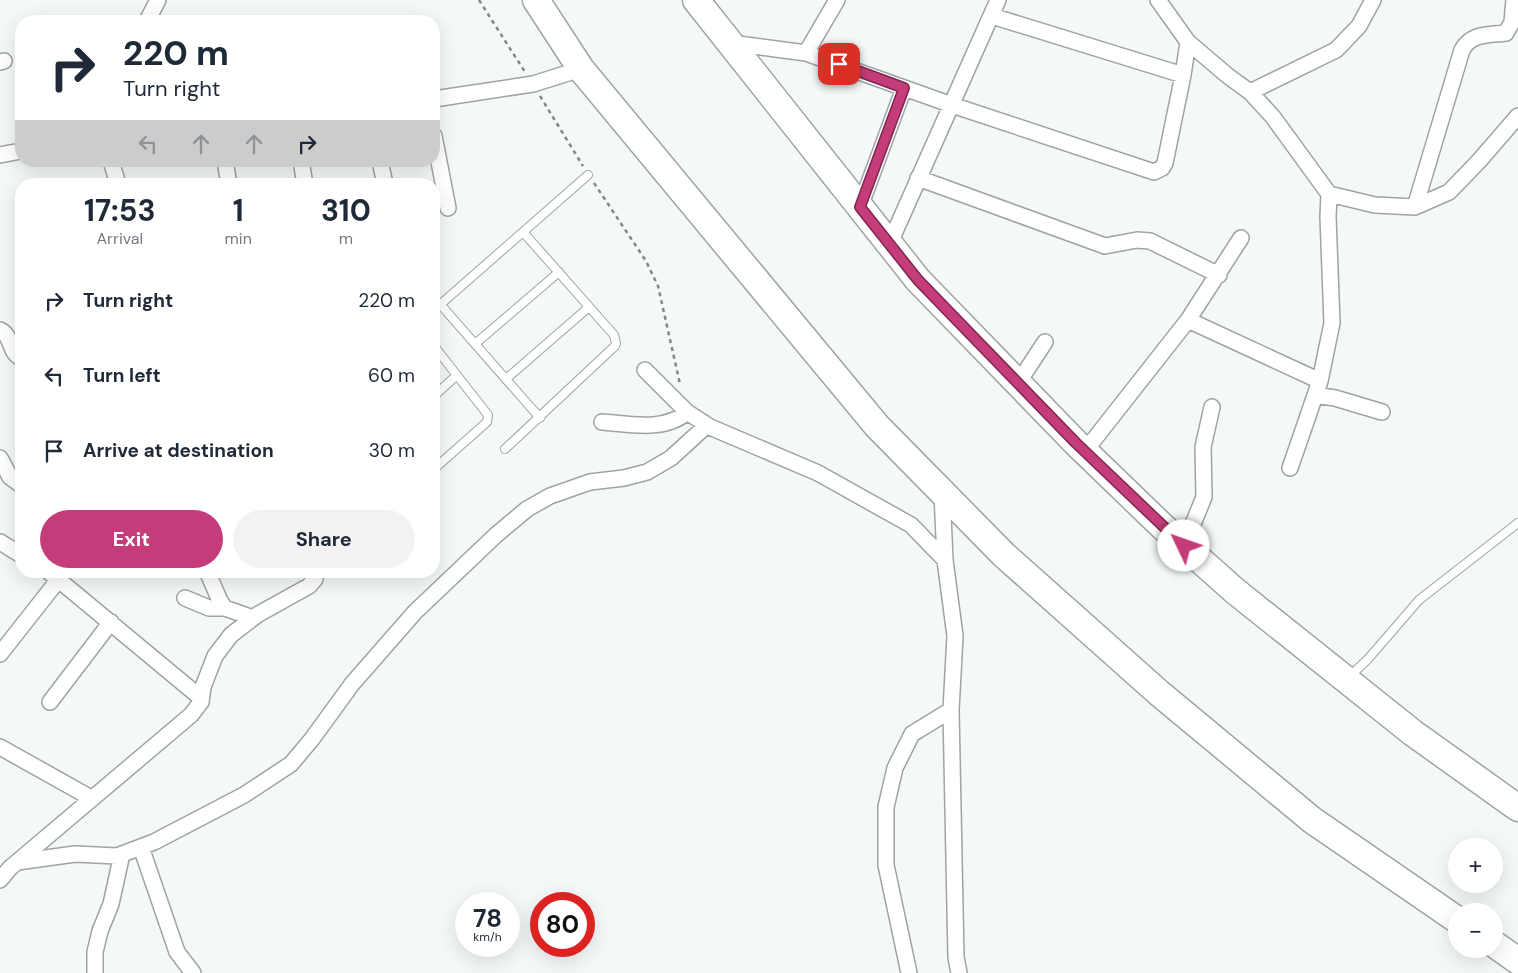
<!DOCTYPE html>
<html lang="en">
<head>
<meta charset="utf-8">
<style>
  body { margin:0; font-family:"DM Sans",sans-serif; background:#f2f2f3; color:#1f2937; height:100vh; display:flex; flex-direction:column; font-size:19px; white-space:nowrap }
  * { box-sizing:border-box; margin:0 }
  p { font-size:16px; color:#747a83 }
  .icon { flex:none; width:28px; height:28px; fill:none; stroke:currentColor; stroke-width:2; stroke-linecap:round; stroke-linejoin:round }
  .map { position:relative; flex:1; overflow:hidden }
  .side { position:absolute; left:15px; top:178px; width:425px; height:400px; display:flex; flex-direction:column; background:#fff; border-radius:20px; box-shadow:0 5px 20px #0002 }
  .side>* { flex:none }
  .top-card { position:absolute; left:15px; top:15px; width:425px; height:152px; border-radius:20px; box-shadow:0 5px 20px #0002; background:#fff; color:#1f2937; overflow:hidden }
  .fabs { position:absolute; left:1448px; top:838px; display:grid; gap:10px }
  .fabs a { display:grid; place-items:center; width:55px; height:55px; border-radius:50%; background:#fff; box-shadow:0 5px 20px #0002; font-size:25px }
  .speed { position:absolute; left:455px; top:892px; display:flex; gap:10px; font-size:25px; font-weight:700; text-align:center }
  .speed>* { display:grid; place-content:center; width:65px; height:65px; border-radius:50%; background:#fff; box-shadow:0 5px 20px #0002; line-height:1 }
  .speed small { font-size:12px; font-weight:400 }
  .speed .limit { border:8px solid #d22; background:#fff; color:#111 }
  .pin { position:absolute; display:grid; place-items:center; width:42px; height:42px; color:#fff; margin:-21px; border-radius:10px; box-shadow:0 2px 8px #0006 }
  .me { position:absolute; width:55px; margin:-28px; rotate:312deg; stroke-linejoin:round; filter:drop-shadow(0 0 4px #0008) }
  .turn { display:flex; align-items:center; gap:18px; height:105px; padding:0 25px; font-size:22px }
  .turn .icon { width:65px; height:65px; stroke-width:2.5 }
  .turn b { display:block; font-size:35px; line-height:42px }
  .lanes { display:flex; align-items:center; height:48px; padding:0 25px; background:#0003; justify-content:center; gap:25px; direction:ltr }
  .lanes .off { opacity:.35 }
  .eta { display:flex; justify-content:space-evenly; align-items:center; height:85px; text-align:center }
  .eta b { font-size:30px; font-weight:700; line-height:35px }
  .primary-button { display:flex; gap:10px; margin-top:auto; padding:10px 25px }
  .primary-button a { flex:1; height:58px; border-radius:30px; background:#c43c79; color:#fff; font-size:20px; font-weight:700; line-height:58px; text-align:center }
  .primary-button a+a { background:#f2f2f3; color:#1f2937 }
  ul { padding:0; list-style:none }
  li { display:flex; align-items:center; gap:15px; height:75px; padding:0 25px }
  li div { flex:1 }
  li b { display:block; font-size:19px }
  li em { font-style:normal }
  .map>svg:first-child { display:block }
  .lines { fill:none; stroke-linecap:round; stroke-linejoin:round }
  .lane-casing { stroke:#9fa3a3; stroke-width:10 }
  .street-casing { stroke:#9fa3a3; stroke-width:18 }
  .highway-casing { stroke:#9fa3a3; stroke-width:29 }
  .path { stroke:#838687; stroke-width:2.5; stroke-dasharray:4 4; stroke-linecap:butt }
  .lane { stroke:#fff; stroke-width:8 }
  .street { stroke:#fff; stroke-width:15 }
  .highway { stroke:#fff; stroke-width:26 }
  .route-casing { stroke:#7f274f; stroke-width:12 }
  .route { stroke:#c43c79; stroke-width:9 }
</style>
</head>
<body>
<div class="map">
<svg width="1518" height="973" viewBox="0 0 1518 973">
  <rect width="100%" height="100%" fill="#f4f8f9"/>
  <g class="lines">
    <g class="lane-casing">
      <path id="lane" d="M440,304L540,418
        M434,310L588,175
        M475,344L559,272
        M434,346L488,415L487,422L434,469
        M506,379L589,307
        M434,396L457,375
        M505,449L615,346L616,343L614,335L523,232
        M1349,677L1368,659L1419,600L1518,523"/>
    </g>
    <g class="street-casing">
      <path id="street" d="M1158,0L1188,42L1228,76L1250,92L1273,117L1329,194L1328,217L1332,323L1320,381L1290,468
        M992,16L1183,75
        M147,21L158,0
        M731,43L806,53L952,105L1154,172L1162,168L1165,163L1183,75L1188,42
        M806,53L837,0
        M0,62L4,61
        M1250,92L1336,50L1359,26L1373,0
        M434,99L533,84L581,69
        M434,136L448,208
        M0,155L21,151
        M111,161L118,184
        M225,161L229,184
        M301,161L305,184
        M380,161L385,184
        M918,178L1105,246L1137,240L1150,241L1219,275
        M1329,194L1375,205L1415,207L1449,192L1479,161L1518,116
        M860,207L904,88
        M1415,207L1462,50C1471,33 1489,35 1506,33L1512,22L1514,0
        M889,245L998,0
        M1188,320L1320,381
        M0,330C13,336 8,352 21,358
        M645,370L687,412L710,427L818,473L911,525L945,560
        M1018,383L1045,342
        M1315,395L1335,398L1382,412
        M602,422C629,424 665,432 687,412
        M1085,451L1188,320L1241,238
        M0,458L10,477L21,485
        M942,493L945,560L955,636L951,710L956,957L959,973
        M0,542L21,555
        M1184,546L1204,497L1203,447L1212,407
        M48,571L201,698
        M207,571L220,601L225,608L253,618
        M185,598L209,608H225
        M0,654L59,579
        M50,702L111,622
        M0,747L91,798
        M141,847L177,952L193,973
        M17,862L75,854L117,856L154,842L244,795L291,764L312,739L352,684L415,612L496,535L527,509L550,496L590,482L624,478L647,472L671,458L707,425
        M0,880L10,868L191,715L201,702L203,687L215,656L231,635L257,615L309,586L315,579L316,571
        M95,973V952L100,931L111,904L122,854
        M909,973L886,865V807L895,768L912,734L951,710"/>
    </g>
    <g class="highway-casing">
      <path id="highway" d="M536,0L581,69L877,426L1004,555L1159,693L1312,820L1456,919
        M696,0L918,280L1076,443L1162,526L1235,591L1413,733L1518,808
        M1494,944L1518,961"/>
    </g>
    <path class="path" d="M479,0L525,72
      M540,96L583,166
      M594,183L646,261L658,286L680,384"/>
    <use href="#lane" class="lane"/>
    <use href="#street" class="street"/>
    <use href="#highway" class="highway"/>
  </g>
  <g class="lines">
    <g class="route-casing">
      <path id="route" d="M839,64L904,88L860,207L918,280L1076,443L1184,546"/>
    </g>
    <use href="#route" class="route"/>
  </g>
</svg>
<div class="fabs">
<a>+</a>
<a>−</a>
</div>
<div class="speed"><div>78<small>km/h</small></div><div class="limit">80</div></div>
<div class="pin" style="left:839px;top:64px;background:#d93025"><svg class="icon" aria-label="arrive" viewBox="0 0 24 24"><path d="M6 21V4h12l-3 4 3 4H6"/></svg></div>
<svg class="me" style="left:1184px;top:546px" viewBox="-20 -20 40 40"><circle r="19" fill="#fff"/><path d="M0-13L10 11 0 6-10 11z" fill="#c43c79"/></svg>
<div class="top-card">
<div class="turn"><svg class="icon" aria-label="right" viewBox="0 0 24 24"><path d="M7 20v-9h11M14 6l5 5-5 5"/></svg><div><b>220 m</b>Turn right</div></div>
<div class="lanes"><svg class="icon off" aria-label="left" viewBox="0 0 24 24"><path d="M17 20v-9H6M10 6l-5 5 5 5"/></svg><svg class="icon off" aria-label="ahead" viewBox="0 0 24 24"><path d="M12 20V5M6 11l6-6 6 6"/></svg><svg class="icon off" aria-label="ahead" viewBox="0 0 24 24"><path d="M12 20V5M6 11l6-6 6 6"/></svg><svg class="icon" aria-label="right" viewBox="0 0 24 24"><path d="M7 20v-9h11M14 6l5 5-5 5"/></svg></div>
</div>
<section class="side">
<div class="eta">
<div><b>17:53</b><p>Arrival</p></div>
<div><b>1</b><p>min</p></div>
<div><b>310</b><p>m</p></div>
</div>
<ul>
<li><svg class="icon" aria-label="right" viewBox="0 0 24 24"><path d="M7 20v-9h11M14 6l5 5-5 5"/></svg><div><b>Turn right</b></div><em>220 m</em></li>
<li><svg class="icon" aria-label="left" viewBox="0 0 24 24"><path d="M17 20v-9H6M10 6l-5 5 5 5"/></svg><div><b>Turn left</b></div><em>60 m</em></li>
<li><svg class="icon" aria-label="arrive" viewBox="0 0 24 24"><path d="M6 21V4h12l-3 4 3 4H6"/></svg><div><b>Arrive at destination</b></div><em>30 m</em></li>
</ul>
<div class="primary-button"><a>Exit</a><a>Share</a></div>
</section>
</div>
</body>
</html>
